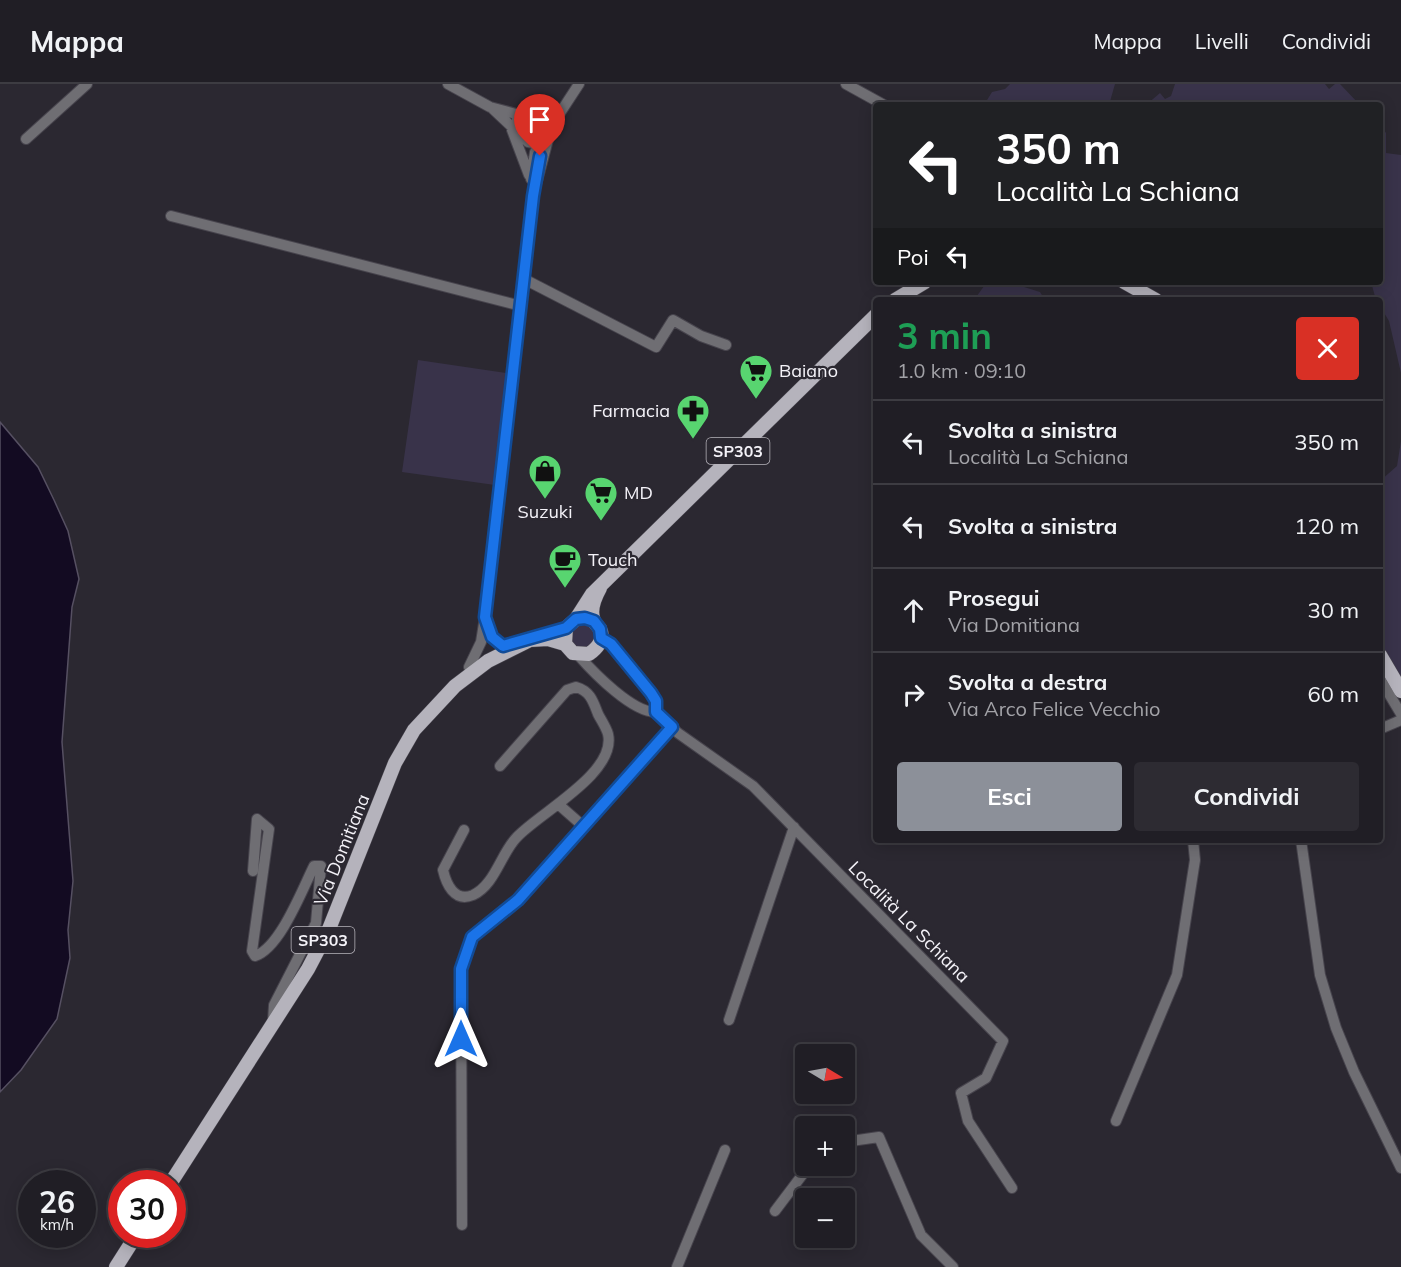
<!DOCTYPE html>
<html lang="it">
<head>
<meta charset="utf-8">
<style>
  body { margin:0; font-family:Mulish,sans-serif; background:#2d2b32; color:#f1f3f6; height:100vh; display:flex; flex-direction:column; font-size:22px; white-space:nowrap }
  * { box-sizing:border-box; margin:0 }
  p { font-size:20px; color:#a2a2a7 }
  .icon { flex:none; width:33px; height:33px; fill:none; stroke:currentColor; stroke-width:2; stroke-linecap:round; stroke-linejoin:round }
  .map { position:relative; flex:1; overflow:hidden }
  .drawer { position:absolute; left:873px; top:213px; width:510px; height:546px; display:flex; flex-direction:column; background:#201e25; border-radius:6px; box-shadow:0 3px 15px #0003,0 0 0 2px #3d3c42 }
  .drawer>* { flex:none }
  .top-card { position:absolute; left:873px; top:18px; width:510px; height:183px; border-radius:6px; box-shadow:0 3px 15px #0003,0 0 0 2px #3d3c42; background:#202124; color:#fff; overflow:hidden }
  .needle { width:39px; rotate:100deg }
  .tools { position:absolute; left:795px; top:960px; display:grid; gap:12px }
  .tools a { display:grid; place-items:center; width:60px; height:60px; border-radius:6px; background:#201e25; box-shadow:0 3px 15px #0003,0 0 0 2px #3d3c42; font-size:30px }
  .speed { position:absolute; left:18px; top:1086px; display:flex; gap:12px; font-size:30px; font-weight:700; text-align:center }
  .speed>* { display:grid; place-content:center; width:78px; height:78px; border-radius:50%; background:#201e25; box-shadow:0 3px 15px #0003,0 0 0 2px #3d3c42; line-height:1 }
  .speed small { font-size:15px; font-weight:400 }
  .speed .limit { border:9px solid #d22; background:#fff; color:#111 }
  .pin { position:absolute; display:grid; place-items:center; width:51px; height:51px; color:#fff; margin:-62px -26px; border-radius:50% 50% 50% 0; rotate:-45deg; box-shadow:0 0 6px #0007 }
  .pin .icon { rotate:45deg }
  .me { position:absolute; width:66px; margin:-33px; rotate:0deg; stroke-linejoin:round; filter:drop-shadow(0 0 4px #0008) }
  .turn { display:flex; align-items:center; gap:21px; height:126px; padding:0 24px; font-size:27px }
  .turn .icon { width:78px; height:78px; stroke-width:2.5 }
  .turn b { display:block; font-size:42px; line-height:51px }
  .then { display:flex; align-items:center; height:57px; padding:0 24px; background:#0003; gap:12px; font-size:22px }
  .round { display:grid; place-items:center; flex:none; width:63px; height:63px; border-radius:6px; background:#2d2b32 }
  .summary { display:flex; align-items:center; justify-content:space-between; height:102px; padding:0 24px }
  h1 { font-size:36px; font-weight:700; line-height:45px; color:#1e9e55 }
  .button { display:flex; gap:12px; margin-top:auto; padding:12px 24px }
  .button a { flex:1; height:69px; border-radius:6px; background:#8c9099; color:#fff; font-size:24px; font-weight:700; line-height:69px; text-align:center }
  .button a+a { background:#2d2b32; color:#f1f3f6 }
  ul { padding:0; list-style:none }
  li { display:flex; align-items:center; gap:18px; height:84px; padding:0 24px; border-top:2px solid #3d3c42 }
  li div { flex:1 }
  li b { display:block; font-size:22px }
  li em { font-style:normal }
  header { display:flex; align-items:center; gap:36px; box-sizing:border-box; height:84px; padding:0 30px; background:#201e25; border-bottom:2px solid #3d3c42 }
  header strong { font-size:28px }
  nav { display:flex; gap:33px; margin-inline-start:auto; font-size:21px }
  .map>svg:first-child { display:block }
  .green { fill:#39334a }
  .water { fill:#130b22; stroke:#565062; stroke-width:1.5 }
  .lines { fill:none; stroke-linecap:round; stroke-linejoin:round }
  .minor-casing { stroke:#47444d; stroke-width:12 }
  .major-casing { stroke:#47444d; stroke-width:15 }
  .minor { stroke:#6f6e73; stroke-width:10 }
  .major { stroke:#b5b3bc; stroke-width:14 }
  .route-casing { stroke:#114b97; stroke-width:15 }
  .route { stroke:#1a73e8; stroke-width:10 }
  .labels { text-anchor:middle; stroke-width:4.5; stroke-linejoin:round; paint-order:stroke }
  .shield { fill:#2b2831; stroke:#b8b5bc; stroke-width:1.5 }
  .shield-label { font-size:16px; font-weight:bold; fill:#f4f2f8 }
  .poi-label { font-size:18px; fill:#f4f2f8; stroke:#2b2831; text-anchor:start }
  .street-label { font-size:18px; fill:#f4f2f8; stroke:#2b2831 }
</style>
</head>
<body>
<header>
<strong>Mappa</strong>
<nav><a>Mappa</a><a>Livelli</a><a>Condividi</a></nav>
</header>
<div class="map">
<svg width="1401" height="1183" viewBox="0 0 1401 1183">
  <rect width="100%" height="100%" fill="#2b2831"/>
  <path class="green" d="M1010,0H1115L1109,21H984L992,8L1005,5Z
    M1175,0H1325L1329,5L1335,0H1340L1360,21H1146L1160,9L1165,15L1171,12Z
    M1380,41L1386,49V69L1401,71V289L1389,237L1380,222V216H1376L1371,198H1380Z
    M987,198H1008L1040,208L1045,216H974Z
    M418,276L506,289L495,401L402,388Z
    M1401,357V600L1380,560V397L1397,382Z
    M569 552a13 13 0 1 1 26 0a13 13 0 1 1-26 0Z"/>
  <path class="water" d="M0,338L38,383L54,416L68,447L79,495L72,523L62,658L73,797L68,846L70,874L57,935L21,986L0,1008Z"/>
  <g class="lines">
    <g class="minor-casing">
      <path id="minor" d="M448,0L490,23L550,39
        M846,0L884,21
        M493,25L528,58L538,60L543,56
        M517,35L534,50L539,62
        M527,35L517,38L512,46L529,91
        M26,55L87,0
        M531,95L535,68L550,39
        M171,132L521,222
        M524,195L656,263L673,236L701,252L726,261
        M486,536L492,553L503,562
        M601,554L611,560L651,609L656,617V628L678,649L753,702L1003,957L986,994L961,1009L968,1037L1012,1104
        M579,572C594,589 633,629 656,628
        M469,583L481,558L485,533L533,112L549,52L560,29L579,0
        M1380,595L1401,630
        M1380,645L1401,636
        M558,720L583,742
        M464,746L443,786C446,799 454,819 473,811C495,801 501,769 517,753C539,729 617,689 608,650C606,643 601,636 598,630C593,617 590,607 576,603L567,606L500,682
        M1301,756L1320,891L1336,944L1354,988L1401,1084
        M253,787L257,735L269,745L252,867L255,872C280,864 302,806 314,782H321L316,839L274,921L273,938
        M729,936L794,743
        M1116,1037L1177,891L1195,776L1193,756
        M844,1058L879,1053L921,1151L953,1183
        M775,1127L809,1082
        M462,1141L461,885L472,853L518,816L672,643
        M677,1183L725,1066"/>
    </g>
    <g class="major-casing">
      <path id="major" d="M1124,198L1156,216
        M895,216L925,198
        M600,504C595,513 589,526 594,537C595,540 598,542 600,545C605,556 597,564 589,570L573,569L565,560L566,544L576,535L592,510L876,231
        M1380,571L1401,607
        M170,1100L308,885L329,845L395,679L414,646L455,602L488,577L530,556L548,555L565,560
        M116,1183L137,1150"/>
    </g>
    <use href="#minor" class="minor"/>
    <use href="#major" class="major"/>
  </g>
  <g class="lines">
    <g class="route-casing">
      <path id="route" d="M461,955V885L472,853L518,816L672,643L656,628V617L651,609L611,560L601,554L600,545L594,537L585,534L576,535L566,544L503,562L492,553L485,533L533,112L540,72"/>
    </g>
    <use href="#route" class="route"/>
  </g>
  <defs>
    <g id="supermarket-pin" transform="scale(1.725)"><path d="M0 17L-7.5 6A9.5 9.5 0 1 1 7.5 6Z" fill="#58d570" stroke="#2b2831"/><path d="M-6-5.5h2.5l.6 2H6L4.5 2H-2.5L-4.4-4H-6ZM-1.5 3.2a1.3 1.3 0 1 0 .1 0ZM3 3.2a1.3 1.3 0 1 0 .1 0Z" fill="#111"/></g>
    <g id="pharmacy-pin" transform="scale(1.725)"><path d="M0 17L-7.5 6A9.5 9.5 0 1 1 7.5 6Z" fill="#58d570" stroke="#2b2831"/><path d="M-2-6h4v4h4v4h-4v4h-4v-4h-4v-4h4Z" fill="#111"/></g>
    <g id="shop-pin" transform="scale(1.725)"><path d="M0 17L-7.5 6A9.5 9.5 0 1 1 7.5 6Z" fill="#58d570" stroke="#2b2831"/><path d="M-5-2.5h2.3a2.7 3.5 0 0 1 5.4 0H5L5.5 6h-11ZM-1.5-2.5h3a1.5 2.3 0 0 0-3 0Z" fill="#111"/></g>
    <g id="cafe-pin" transform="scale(1.725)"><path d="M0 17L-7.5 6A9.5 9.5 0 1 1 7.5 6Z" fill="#58d570" stroke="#2b2831"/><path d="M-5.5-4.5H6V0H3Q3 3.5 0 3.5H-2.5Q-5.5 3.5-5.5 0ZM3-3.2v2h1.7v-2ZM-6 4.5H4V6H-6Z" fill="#111"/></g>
  </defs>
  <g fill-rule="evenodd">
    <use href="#supermarket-pin" x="756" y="287"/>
    <use href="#pharmacy-pin" x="693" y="327"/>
    <use href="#shop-pin" x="545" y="387"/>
    <use href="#supermarket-pin" x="601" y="409"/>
    <use href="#cafe-pin" x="565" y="476"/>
  </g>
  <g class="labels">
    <g class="shield">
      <rect x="706.5" y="354" width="63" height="26" rx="4.5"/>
      <rect x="291.5" y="843" width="63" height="26" rx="4.5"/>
    </g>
    <g class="shield-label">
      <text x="738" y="373">SP303</text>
      <text x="323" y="862">SP303</text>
    </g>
    <g class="poi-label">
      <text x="779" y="293">Baiano</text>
      <text x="670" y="333" text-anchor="end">Farmacia</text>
      <text x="624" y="415">MD</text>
      <text x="545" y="434" text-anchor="middle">Suzuki</text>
      <text x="588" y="482">Touch</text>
    </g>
    <g class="street-label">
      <text transform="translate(342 766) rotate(-68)" y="6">Via Domitiana</text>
      <text transform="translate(909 838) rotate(45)" y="6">Località La Schiana</text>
    </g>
  </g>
</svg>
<div class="tools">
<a><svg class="needle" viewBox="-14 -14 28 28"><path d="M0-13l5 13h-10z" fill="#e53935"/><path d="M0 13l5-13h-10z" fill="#a2a2a7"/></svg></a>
<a>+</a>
<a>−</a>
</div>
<div class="speed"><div>26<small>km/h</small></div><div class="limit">30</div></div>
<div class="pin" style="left:540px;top:72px;background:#d93025"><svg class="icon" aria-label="arrive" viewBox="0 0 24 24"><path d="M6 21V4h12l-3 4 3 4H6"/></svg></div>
<svg class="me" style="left:461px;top:955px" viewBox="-20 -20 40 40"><path d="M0-17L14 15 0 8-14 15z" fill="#1a73e8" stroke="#fff" stroke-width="4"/></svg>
<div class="top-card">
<div class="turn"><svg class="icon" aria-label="left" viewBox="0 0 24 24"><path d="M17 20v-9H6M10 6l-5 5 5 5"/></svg><div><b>350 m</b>Località La Schiana</div></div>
<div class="then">Poi<svg class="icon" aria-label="left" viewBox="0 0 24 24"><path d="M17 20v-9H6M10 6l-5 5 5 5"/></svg></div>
</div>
<section class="drawer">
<div class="summary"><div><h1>3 min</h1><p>1.0 km · 09:10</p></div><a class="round" style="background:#d93025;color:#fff"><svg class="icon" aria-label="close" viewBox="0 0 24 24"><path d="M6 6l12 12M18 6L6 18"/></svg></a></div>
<ul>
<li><svg class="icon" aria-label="left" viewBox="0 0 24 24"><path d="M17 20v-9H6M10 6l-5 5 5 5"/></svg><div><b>Svolta a sinistra</b><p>Località La Schiana</p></div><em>350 m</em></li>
<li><svg class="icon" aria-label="left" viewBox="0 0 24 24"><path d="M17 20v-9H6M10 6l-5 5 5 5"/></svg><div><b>Svolta a sinistra</b></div><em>120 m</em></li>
<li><svg class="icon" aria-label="ahead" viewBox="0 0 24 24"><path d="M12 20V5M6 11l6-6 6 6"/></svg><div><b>Prosegui</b><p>Via Domitiana</p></div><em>30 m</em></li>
<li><svg class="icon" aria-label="right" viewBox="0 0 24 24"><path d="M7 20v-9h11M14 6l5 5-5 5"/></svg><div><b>Svolta a destra</b><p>Via Arco Felice Vecchio</p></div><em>60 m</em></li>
</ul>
<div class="button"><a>Esci</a><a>Condividi</a></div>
</section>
</div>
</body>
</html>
